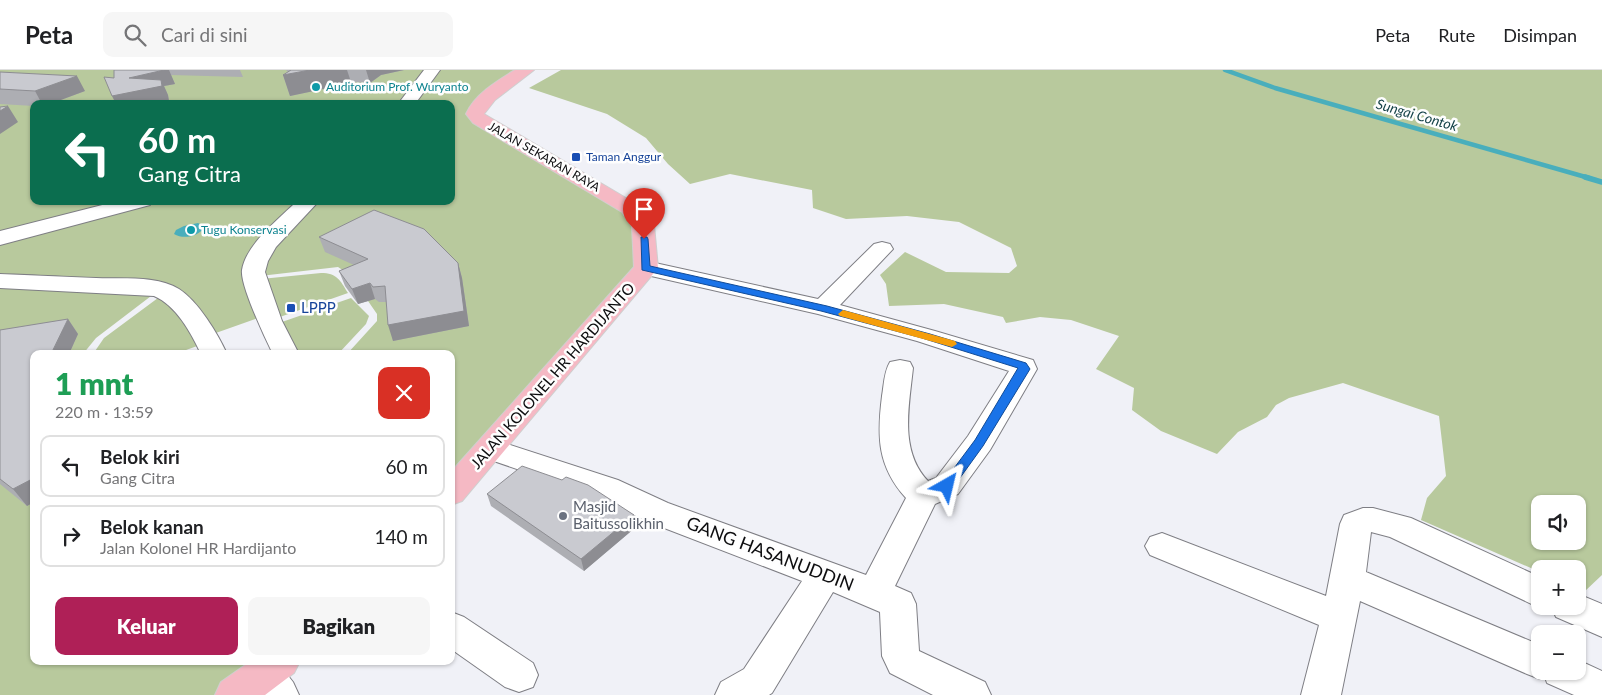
<!DOCTYPE html>
<html lang="id">
<head>
<meta charset="utf-8">
<style>
  body { margin:0; font-family:Lato,sans-serif; background:#f6f6f6; color:#202124; height:100vh; display:flex; flex-direction:column; font-size:19px; white-space:nowrap }
  * { box-sizing:border-box; margin:0 }
  p { font-size:16px; color:#757577 }
  .icon { flex:none; width:28px; height:28px; fill:none; stroke:currentColor; stroke-width:2; stroke-linecap:round; stroke-linejoin:round }
  .map { position:relative; flex:1; overflow:hidden }
  .panel { position:absolute; left:30px; top:280px; width:425px; height:315px; display:flex; flex-direction:column; background:#fff; border-radius:10px; box-shadow:0 1px 4px #0004 }
  .panel>* { flex:none }
  .hud { position:absolute; left:30px; top:30px; width:425px; height:105px; border-radius:10px; box-shadow:0 1px 4px #0004; background:#0b6e4f; color:#fff; overflow:hidden }
  .controls { position:absolute; left:1531px; top:425px; display:grid; gap:10px }
  .controls a { display:grid; place-items:center; width:55px; height:55px; border-radius:10px; background:#fff; box-shadow:0 1px 4px #0004; font-size:25px }
  .pin { position:absolute; display:grid; place-items:center; width:42px; height:42px; color:#fff; margin:-51px -21px; border-radius:50% 50% 50% 0; rotate:-45deg; box-shadow:0 0 5px #0007 }
  .pin .icon { rotate:45deg }
  .me { position:absolute; width:55px; margin:-28px; rotate:37deg; stroke-linejoin:round; filter:drop-shadow(0 0 4px #0008) }
  .turn { display:flex; align-items:center; gap:18px; height:105px; padding:0 25px; font-size:22px }
  .turn .icon { width:65px; height:65px; stroke-width:2.5 }
  .turn b { display:block; font-size:35px; line-height:42px }
  .round { display:grid; place-items:center; flex:none; width:52px; height:52px; border-radius:10px; background:#f6f6f6 }
  .overview { display:flex; align-items:center; justify-content:space-between; height:85px; padding:0 25px }
  h1 { font-size:30px; font-weight:800; line-height:38px; color:#1e9e55 }
  .primary-button { display:flex; gap:10px; margin-top:auto; padding:10px 25px }
  .primary-button a { flex:1; height:58px; border-radius:10px; background:#af2057; color:#fff; font-size:20px; font-weight:800; line-height:58px; text-align:center }
  .primary-button a+a { background:#f6f6f6; color:#202124 }
  ul { padding:0; list-style:none }
  li { display:flex; align-items:center; gap:15px; height:62px; margin:0 10px 8px; padding:0 15px; border:2px solid #e0e0e0; border-radius:10px }
  li div { flex:1 }
  li b { display:block; font-size:19px }
  li em { font-style:normal }
  header { display:flex; align-items:center; gap:30px; box-sizing:border-box; height:70px; padding:0 25px; background:#fff; border-bottom:1px solid #e0e0e0 }
  header strong { font-size:24px }
  nav { display:flex; gap:28px; margin-inline-start:auto; font-size:18px }
  .search { width:350px; height:45px; background:#f6f6f6; display:flex; align-items:center; gap:12px; box-sizing:border-box; padding:0 18px; border-radius:10px; color:#757577; font-size:19px }
  .map>svg:first-child { display:block }
  .green { fill:#b8c99d; fill-rule:evenodd }
  .water { fill:#49aebc }
  .lines { fill:none; stroke-linecap:round; stroke-linejoin:round }
  .stream-far1 { stroke:#49aebc; stroke-width:4.5 }
  .stream { stroke:#49aebc; stroke-width:5.5 }
  .minor-casing { stroke:#7e7e84; stroke-width:2 }
  .major-casing { stroke:#cfcfcf; stroke-width:2 }
  .minor { fill:#fff; fill-rule:evenodd }
  .major { fill:#f5b9c4; fill-rule:evenodd }
  .wall { fill:#adaeb3 }
  .shaded-wall { fill:#8d8d92 }
  .building { fill:#c9cad0; stroke:#8d8d92 }
  .route { fill:#1a73e8; stroke:#114b97 }
  .slow { fill:#f59e0b }
  .culture-dot { fill:#0f9aa8; stroke:#fefefe; stroke-width:2 }
  .transit-dot { fill:#1a4fb4; stroke:#fefefe; stroke-width:2 }
  .worship-dot { fill:#6b7280; stroke:#fefefe; stroke-width:2 }
  .labels { text-anchor:middle; stroke-width:5; stroke-linejoin:round; paint-order:stroke }
  .far-culture-label { font-size:12px; fill:#0d838f; stroke:#fefefe; text-anchor:start }
  .far-street-label { font-size:12px; fill:#0d0d0f; stroke:#fefefe }
  .far-transit-label { font-size:12px; fill:#164399; stroke:#fefefe; text-anchor:start }
  .far-water-label { font-size:14px; font-style:italic; fill:#17444a; stroke:#fefefe }
  .transit-label { font-size:15px; fill:#164399; stroke:#fefefe; text-anchor:start }
  .street-label { font-size:15px; fill:#0d0d0f; stroke:#fefefe }
  .worship-label { font-size:15px; fill:#5b616d; stroke:#fefefe; text-anchor:start }
  .near-street-label { font-size:18px; fill:#0d0d0f; stroke:#fefefe }
</style>
</head>
<body>
<header>
<strong>Peta</strong>
<div class="search"><svg class="icon" aria-label="search" viewBox="0 0 24 24"><circle cx="10" cy="10" r="6"/><path d="M15 15l6 6"/></svg>Cari di sini</div>
<nav><a>Peta</a><a>Rute</a><a>Disimpan</a></nav>
</header>
<div class="map">
<svg width="1602" height="625" viewBox="0 0 1602 625">
  <rect width="100%" height="100%" fill="#f0f1f7"/>
  <path class="green" d="M0,0H428L403,34H34V131H138L0,166Z
    M435,0H523L470,41L622,140L632,154L638,197L451,414V284H347L377,251V244L350,205L338,197L260,206L261,195L314,131H451V34H409Z
    M561,0H1602V505L1584,522L1578,519V499H1540V502L1421,450L1427,428L1446,406L1439,346L1343,313L1289,328L1276,335L1267,347L1238,362L1217,384L1161,361L1132,340L1134,318L1096,299L1119,266L1071,250L1040,247L1006,253L1003,247L944,234L889,236L886,214L880,205L905,182L946,202L1009,203L1017,196L1011,178L959,152L907,146L846,149L813,138L812,120L730,104L690,114L668,94L646,68L607,44L529,18ZM1540,434H1578V471H1540Z
    M147,131H306L265,172L258,248L213,264L185,227L0,208V169Z
    M321,203C337,203 340,210 348,223L277,248L261,209Z
    M0,214L155,223L96,268L83,284H34V591H266L219,625H0Z
    M162,225L173,232L200,275L175,284H93L104,268Z
    M351,228L369,246L366,254L338,284H294L279,253Z"/>
  <path class="water" d="M198,153L205,157C199,166 184,170 174,164L176,160L184,156Z"/>
  <g class="lines">
    <path class="stream-far1" d="M1225,0L1275,18L1589,108"/>
    <path class="stream" d="M1585,107L1602,112"/>
    <g class="minor-casing">
      <path id="minor" d="M424,0H440L415,34H398Z
        M118,131H153L150,135L0,175V161Z
        M297,131H319L276,177L268,191L265,202L282,251L299,284H273C265,268 240,215 242,200C246,174 279,149 297,131Z
        M882,172L890,174L893,179L840,235L935,261L1033,290L1037,299L990,380L958,424L935,434L895,516L911,523L916,534L919,581L985,612L991,625H933L890,603L882,586L880,542L833,522L772,623L769,625H715L721,612L744,599L802,511L646,451L596,426L479,386L475,379L479,372L490,368L501,372L618,410L668,433L866,505L906,428C877,396 877,366 882,326C884,314 884,302 890,292L900,290L910,292L913,298C909,336 899,381 928,411L936,408L968,366L1009,301L917,271L818,244L638,203L634,198L638,193L646,191L818,229L874,174Z
        M0,204C32,205 64,207 96,208C122,209 157,205 179,219C198,231 218,264 227,284H201C191,263 176,235 154,226L0,218Z
        M1363,438H1373L1411,448L1540,507V536H1544L1540,538L1390,467L1371,462L1366,502L1540,575V601H1578V590L1602,601V625H1574L1547,613L1545,607L1540,609L1527,604L1360,531L1341,625H1301L1319,555L1150,485L1145,476L1150,467L1162,463L1326,526L1340,454L1344,445Z
        M1578,524L1602,534V567L1556,547L1551,536H1578Z
        M451,542L464,547L533,593L538,605L533,617L519,622L505,617L451,579Z
        M255,591L278,593L293,612L299,625H256L245,605L250,593Z"/>
    </g>
    <g class="major-casing">
      <path id="major" d="M515,0H534L495,30L484,44L636,134L654,155L658,198L462,431L451,435V402L634,197L632,156L622,142L473,53L466,44C475,24 497,11 515,0Z
        M251,591H300L294,603L265,625H215L221,612Z"/>
    </g>
    <use href="#minor" class="minor"/>
    <use href="#major" class="major"/>
  </g>
  <path class="wall" d="M114,0H240L243,7L171,5L175,14L164,16L168,25L169,31L157,34H116L114,8Z
    M286,0H404L381,5L370,13L351,12L347,14L290,26L283,5L288,2Z
    M0,2L85,21L50,34H34V36L0,34Z
    M319,167L458,193L462,208L469,256L393,271L386,232H379L375,229L358,234L345,216L339,201L354,195L325,182Z
    M68,249L78,264L69,284H34V432L27,436L0,414V260Z
    M487,424L634,445L636,457L584,501L491,436Z"/>
  <path class="shaded-wall" d="M164,0H169L175,14L164,16L168,25L169,31L157,34H116L112,26L129,8Z
    M310,0H347L351,12L347,14L290,26L283,5Z
    M366,0H404L381,5L370,13Z
    M77,6L85,21L50,34H42L35,21Z
    M8,36L18,52L0,64V41Z
    M458,193L462,208L469,256L393,271L388,255Z
    M370,213L375,229L358,234L352,219Z
    M68,249L78,264L69,284H51Z
    M34,408V432L27,436L13,419Z
    M634,445L636,457L584,501L581,489Z"/>
  <path class="building" d="M114,0H164L129,8L161,10L162,16L112,26L104,7L114,8Z
    M291,0H310L283,5Z
    M0,2L77,6L35,21L0,19Z
    M8,36L0,41V37Z
    M374,140L424,159L458,193L464,241L388,255L385,216L373,217L370,213L352,219L339,201L368,189L319,167Z
    M68,249L51,284H34V408L13,419L0,409V260Z
    M522,396L562,410L566,407L588,415L634,445L581,489L487,424Z"/>
  <path class="route" d="M641,167H647L648,169L650,196L827,236L930,264L1026,293L1030,299L983,376L952,419H943L941,416L943,413L975,370L1018,298L922,268L821,241L642,200Z"/>
  <path class="slow" d="M843,240L955,271L957,274L952,277L840,246L838,244Z"/>
  <g class="culture-dot">
    <circle cx="316" cy="17" r="5"/>
    <circle cx="191" cy="160" r="5"/>
  </g>
  <g class="transit-dot">
    <rect x="571" y="82" width="10" height="10" rx="2.5"/>
    <rect x="286" y="233" width="10" height="10" rx="2.5"/>
  </g>
  <circle class="worship-dot" cx="563" cy="446" r="5"/>
  <g class="labels">
    <g class="far-culture-label">
      <text x="326" y="21">Auditorium Prof. Wuryanto</text>
      <text x="201" y="164">Tugu Konservasi</text>
    </g>
    <g class="far-street-label">
      <text transform="translate(544 87) rotate(30)" y="4">JALAN SEKARAN RAYA</text>
    </g>
    <g class="far-transit-label">
      <text x="586" y="91">Taman Anggur</text>
    </g>
    <g class="far-water-label">
      <text transform="translate(1417 45) rotate(16)" y="5">Sungai Contok</text>
    </g>
    <g class="transit-label">
      <text x="301" y="243">LPPP</text>
    </g>
    <g class="street-label">
      <text transform="translate(553 306) rotate(-49)" y="5">JALAN KOLONEL HR HARDIJANTO</text>
    </g>
    <g class="worship-label">
      <text x="573" y="442">Masjid<tspan x="573" dy="17">Baitussolikhin</tspan></text>
    </g>
    <g class="near-street-label">
      <text transform="translate(770 484) rotate(21)" y="6">GANG HASANUDDIN</text>
    </g>
  </g>
</svg>
<div class="controls">
<a><svg class="icon" aria-label="sound" viewBox="0 0 24 24"><path d="M4 9h4l5-4v14l-5-4H4zM17 9q2 3 0 6"/></svg></a>
<a>+</a>
<a>−</a>
</div>
<div class="pin" style="left:644px;top:169px;background:#d93025"><svg class="icon" aria-label="arrive" viewBox="0 0 24 24"><path d="M6 21V4h12l-3 4 3 4H6"/></svg></div>
<svg class="me" style="left:947px;top:416px" viewBox="-20 -20 40 40"><path d="M0-17L14 15 0 8-14 15z" fill="#1a73e8" stroke="#fff" stroke-width="4"/></svg>
<div class="hud">
<div class="turn"><svg class="icon" aria-label="left" viewBox="0 0 24 24"><path d="M17 20v-9H6M10 6l-5 5 5 5"/></svg><div><b>60 m</b>Gang Citra</div></div>
</div>
<section class="panel">
<div class="overview"><div><h1>1 mnt</h1><p>220 m · 13:59</p></div><a class="round" style="background:#d93025;color:#fff"><svg class="icon" aria-label="close" viewBox="0 0 24 24"><path d="M6 6l12 12M18 6L6 18"/></svg></a></div>
<ul>
<li><svg class="icon" aria-label="left" viewBox="0 0 24 24"><path d="M17 20v-9H6M10 6l-5 5 5 5"/></svg><div><b>Belok kiri</b><p>Gang Citra</p></div><em>60 m</em></li>
<li><svg class="icon" aria-label="right" viewBox="0 0 24 24"><path d="M7 20v-9h11M14 6l5 5-5 5"/></svg><div><b>Belok kanan</b><p>Jalan Kolonel HR Hardijanto</p></div><em>140 m</em></li>
</ul>
<div class="primary-button"><a>Keluar</a><a>Bagikan</a></div>
</section>
</div>
</body>
</html>
